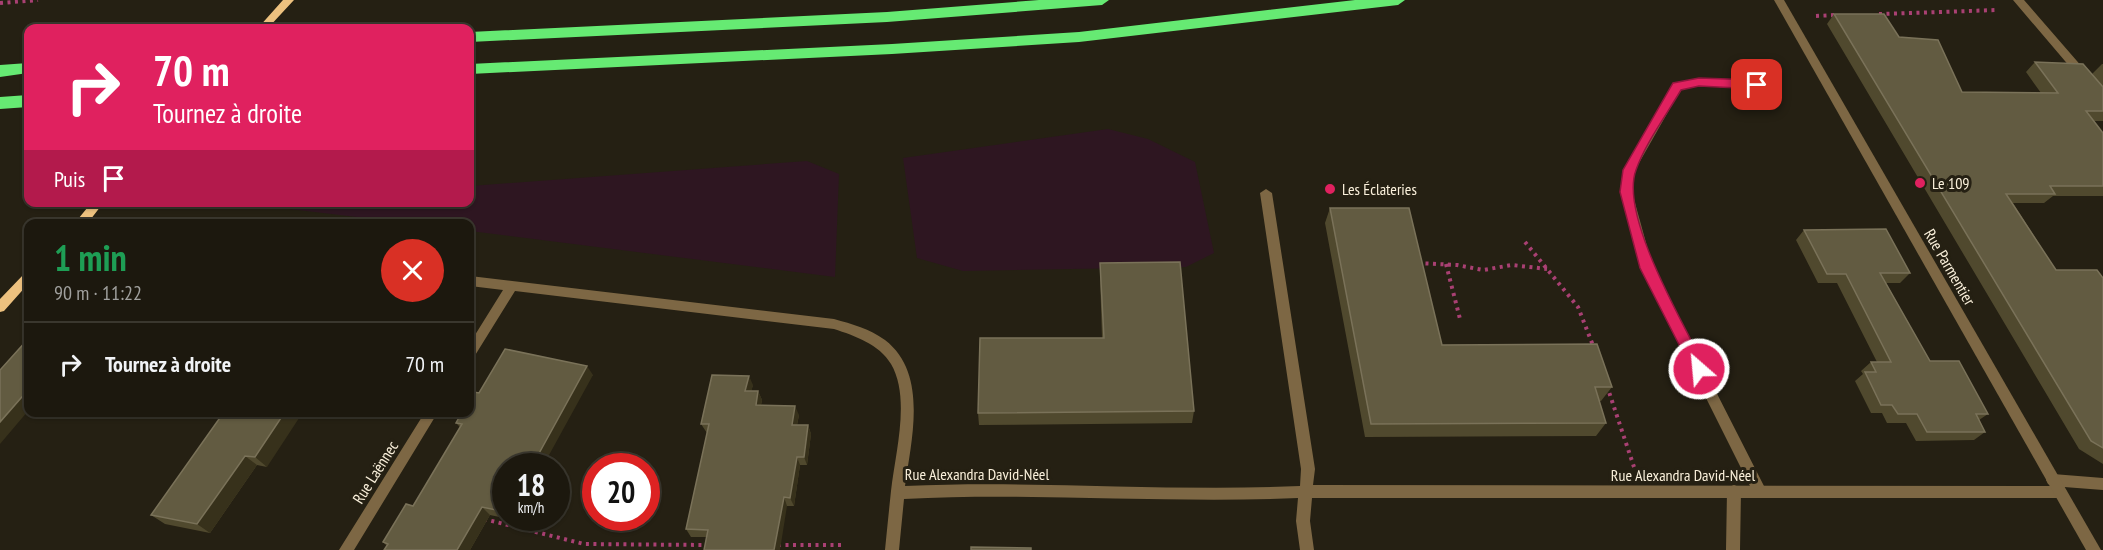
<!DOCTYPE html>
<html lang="fr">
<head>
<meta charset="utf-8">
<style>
  body { margin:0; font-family:"PT Sans Narrow",sans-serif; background:#252117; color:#f1f3f6; height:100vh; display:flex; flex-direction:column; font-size:22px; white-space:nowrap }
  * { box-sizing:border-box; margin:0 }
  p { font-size:20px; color:#a0a09e }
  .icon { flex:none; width:33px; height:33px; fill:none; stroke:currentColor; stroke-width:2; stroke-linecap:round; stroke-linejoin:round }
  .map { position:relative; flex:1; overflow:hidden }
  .side { position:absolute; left:24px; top:219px; width:450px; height:198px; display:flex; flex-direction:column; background:#1c180e; border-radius:12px; box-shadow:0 2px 4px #0004,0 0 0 2px #3a372e }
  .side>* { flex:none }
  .banner { position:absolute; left:24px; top:24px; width:450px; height:183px; border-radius:12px; box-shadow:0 2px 4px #0004,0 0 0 2px #3a372e; background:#e0215f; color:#fff; overflow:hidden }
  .speed { position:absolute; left:492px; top:453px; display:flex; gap:12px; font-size:30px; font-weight:700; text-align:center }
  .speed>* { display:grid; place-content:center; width:78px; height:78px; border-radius:50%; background:#1c180e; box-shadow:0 2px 4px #0004,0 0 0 2px #3a372e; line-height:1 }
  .speed small { font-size:15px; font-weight:400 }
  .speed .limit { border:9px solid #d22; background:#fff; color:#111 }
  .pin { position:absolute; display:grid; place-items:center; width:51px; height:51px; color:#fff; margin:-26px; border-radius:12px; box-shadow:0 3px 9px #0006 }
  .me { position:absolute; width:66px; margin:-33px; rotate:333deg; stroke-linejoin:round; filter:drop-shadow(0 0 4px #0008) }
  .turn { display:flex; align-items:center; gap:21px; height:126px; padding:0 30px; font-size:27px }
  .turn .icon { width:78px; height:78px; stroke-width:2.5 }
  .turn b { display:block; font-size:42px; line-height:51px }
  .then { display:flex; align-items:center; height:57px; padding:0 30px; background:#0003; gap:12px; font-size:22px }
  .round { display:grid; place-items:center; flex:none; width:63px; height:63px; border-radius:32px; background:#252117 }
  .headline { display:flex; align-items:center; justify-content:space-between; height:102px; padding:0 30px }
  h1 { font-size:36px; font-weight:700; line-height:45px; color:#1e9e55 }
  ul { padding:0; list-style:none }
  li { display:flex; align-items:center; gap:18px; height:84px; padding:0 30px; border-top:2px solid #3a372e }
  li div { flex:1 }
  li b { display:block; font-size:22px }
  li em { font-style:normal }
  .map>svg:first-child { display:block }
  .green { fill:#2e1621 }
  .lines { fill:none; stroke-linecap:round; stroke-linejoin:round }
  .path { stroke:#a94073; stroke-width:4; stroke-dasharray:3 4.5; stroke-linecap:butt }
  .service { fill:#7d6744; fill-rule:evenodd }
  .minor { fill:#7d6744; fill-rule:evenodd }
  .tertiary { fill:#7d6744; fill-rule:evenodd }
  .secondary { fill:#edc17f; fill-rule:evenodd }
  .motorway { fill:#66ea73; fill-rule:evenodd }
  .wall { fill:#50492e }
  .shaded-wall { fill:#37311b }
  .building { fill:#625b41; stroke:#7a7259; stroke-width:1.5 }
  .route { fill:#e0215f; stroke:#92153e; stroke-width:1.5 }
  .poi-dot { fill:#e0215f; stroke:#252013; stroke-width:2 }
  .labels { text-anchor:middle; stroke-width:6; stroke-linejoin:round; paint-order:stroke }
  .poi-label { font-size:16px; fill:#faf0db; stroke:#252013; text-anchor:start }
  .street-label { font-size:16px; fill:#faf0db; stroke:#252013 }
</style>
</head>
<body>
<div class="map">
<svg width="2103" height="550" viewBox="0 0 2103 550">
  <rect width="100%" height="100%" fill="#252013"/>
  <path class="green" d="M1108,129L1148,139L1195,162L1214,253L1186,267L963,271L917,258L903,158Z
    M807,161L839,174L835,277L470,231V224L407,223L239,203L470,202V186Z"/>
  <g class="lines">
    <path class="path" d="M0,3L38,0
      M1879,14L1998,10
      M1816,16L1836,15
      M1525,242L1578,307L1594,348
      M1418,263L1457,265L1483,270L1512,265L1547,269
      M1446,264L1460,319
      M1607,386L1634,467
      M484,519L584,544L707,545
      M778,545H845"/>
    <path class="service" d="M1699,78L1777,82L1782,86L1777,90L1699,86L1681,89L1635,170L1632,192L1653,268L1765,488L1767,492L1765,496L1760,498L1755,496L1641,268L1620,192L1623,170L1673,83Z
      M1734,485L1739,487L1741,491L1740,550H1726L1727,491L1729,487Z"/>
    <path class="minor" d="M2013,0H2024L2103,91V102L2099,101Z
      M1266,189L1272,193L1315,469L1313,485L2052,486L2048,484L2046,480L2048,476L2053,474L2103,478V490L2064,487L2067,492L2065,496L2060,498H1312L1310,521L1314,550H1300L1296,521L1298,498C1167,504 1035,492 904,499L899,550H885C887,530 889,510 891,491C895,454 911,398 891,364C879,344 855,336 834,329L515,291L474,357L470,358V343L503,290L470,286V276L834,319C852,324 870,329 885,340C929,374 911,441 905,486C1037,480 1168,492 1300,486L1301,469L1260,193Z
      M425,412H438L354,550H339Z"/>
    <path class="tertiary" d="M1774,0H1784L2101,550H2086Z"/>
    <path class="secondary" d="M283,0H294L268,28H258Z
      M92,202H104L87,224H74Z
      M28,272V284L4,311L0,312V299L24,274Z"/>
    <path class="motorway" d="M1039,0H1109L1102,5L887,22L470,42V32L887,12Z
      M1355,0H1405L1398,5L1079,42L892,54L470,74V64L892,44L1079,32Z
      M28,63V73L0,77V65Z
      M28,95V107L0,109V97Z"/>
  </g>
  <path class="wall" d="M1834,14L1899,37L1962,92L2041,93L2026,72L2035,62L2092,74L2102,64H2103V121H2094L2103,133V196H2053L2044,203H2013L2056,270L2103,278V464L2079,449L1827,24Z
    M1330,208L1442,345L1612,387L1601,401H1599L1606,423L1596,436L1365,437L1325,223Z
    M1804,230L1910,273L1900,283H1886L1930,361L1988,414L1979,420L1985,432L1974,440L1916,441L1906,423H1887L1882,413H1871L1855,381L1863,374L1861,371L1871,362H1877L1837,283H1818L1796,240Z
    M1100,263L1194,411L1192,423L979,425L978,413L1102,338L1100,276Z
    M593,375L506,466V518H516L514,520L490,515L470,550H384L387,546L383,542L413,506L460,427L456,423L479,393Z
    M753,385L751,391H758L762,400L761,405L799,415L797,425H808L811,434L807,465H800L794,506H787L706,537H691L686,529L707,433L701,424Z
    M224,412L267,467L257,465L210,533L165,524L151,515Z"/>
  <path class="shaded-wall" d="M587,366L593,375L543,466H532Z
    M749,376L753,385L749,400L745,391Z
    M28,390V411L0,444V422Z
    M758,391L762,400L759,414L756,405Z
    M795,406L799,415L795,434L792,425Z
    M285,412H303L267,467L255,457Z
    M808,425L811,434L807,465L804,457Z
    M245,456L257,465L210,533L197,524Z
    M797,457L800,465L794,506L790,498Z
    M784,497L787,506L780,550H774Z
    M482,507L490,515L470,550H457Z"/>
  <path class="building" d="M1834,14H1884L1899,37L1938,40L1962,92L2058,93L2035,62L2083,64L2103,87V111H2086L2103,133V186H2050L2055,194H2006L2056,270H2097L2103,278V448L2091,441Z
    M1330,208H1409L1442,345L1597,344L1612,387H1595L1606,423L1371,424Z
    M1886,229L1910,273H1880L1930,361H1959L1988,414H1976L1985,432H1927L1917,414H1898L1892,405H1881L1865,372H1876L1871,362H1891L1846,274H1827L1804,230Z
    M1180,262L1194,411L978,413L980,338H1104L1100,263Z
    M28,339V390L0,422V370Z
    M505,349L587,366L532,466H506V512L482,507L457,550H384L388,544L383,542L406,504L413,506L462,424L456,423L462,412H470V400L474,392L479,393Z
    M712,375L749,376L745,391H758L756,405L795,406L792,425H808L804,457H797L790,498L784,497L774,550H704L708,530L686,529L709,424H701Z
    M224,412H285L255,457L245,456L197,524L151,515Z
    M971,547L1031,548V550H971Z"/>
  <path class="route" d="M1699,78L1757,80L1763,85L1757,89L1699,86L1681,90C1667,114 1645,144 1636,170C1619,216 1685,326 1706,369L1699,376L1694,374L1640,268L1620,192L1623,170L1673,83Z"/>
  <g class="poi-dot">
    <circle cx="1920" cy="183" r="6"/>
    <circle cx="1330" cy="189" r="6"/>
  </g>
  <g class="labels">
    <g class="poi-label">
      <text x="1932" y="189">Le 109</text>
      <text x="1342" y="195">Les Éclateries</text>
    </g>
    <g class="street-label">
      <text transform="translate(1950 267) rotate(60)" y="6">Rue Parmentier</text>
      <text transform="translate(375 472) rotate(-58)" y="6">Rue Laënnec</text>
      <text x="977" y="480">Rue Alexandra David-Néel</text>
      <text x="1683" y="481">Rue Alexandra David-Néel</text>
    </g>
  </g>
</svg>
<div class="speed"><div>18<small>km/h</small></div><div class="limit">20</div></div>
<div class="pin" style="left:1757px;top:85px;background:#d93025"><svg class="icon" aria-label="arrive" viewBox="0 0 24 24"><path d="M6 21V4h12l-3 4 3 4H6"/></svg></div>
<svg class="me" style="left:1699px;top:369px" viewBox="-20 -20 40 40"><circle r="17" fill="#e0215f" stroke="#fff" stroke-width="3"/><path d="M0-11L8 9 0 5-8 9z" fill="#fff"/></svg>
<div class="banner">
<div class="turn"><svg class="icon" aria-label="right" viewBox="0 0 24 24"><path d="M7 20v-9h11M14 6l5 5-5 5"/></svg><div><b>70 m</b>Tournez à droite</div></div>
<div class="then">Puis<svg class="icon" aria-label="arrive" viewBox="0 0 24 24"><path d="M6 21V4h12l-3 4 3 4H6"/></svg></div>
</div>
<section class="side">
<div class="headline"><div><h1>1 min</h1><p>90 m · 11:22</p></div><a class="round" style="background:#d93025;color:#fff"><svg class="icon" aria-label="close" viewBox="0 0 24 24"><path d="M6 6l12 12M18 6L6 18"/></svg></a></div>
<ul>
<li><svg class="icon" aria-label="right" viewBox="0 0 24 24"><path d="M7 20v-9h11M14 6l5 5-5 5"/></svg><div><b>Tournez à droite</b></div><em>70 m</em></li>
</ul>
</section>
</div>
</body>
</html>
